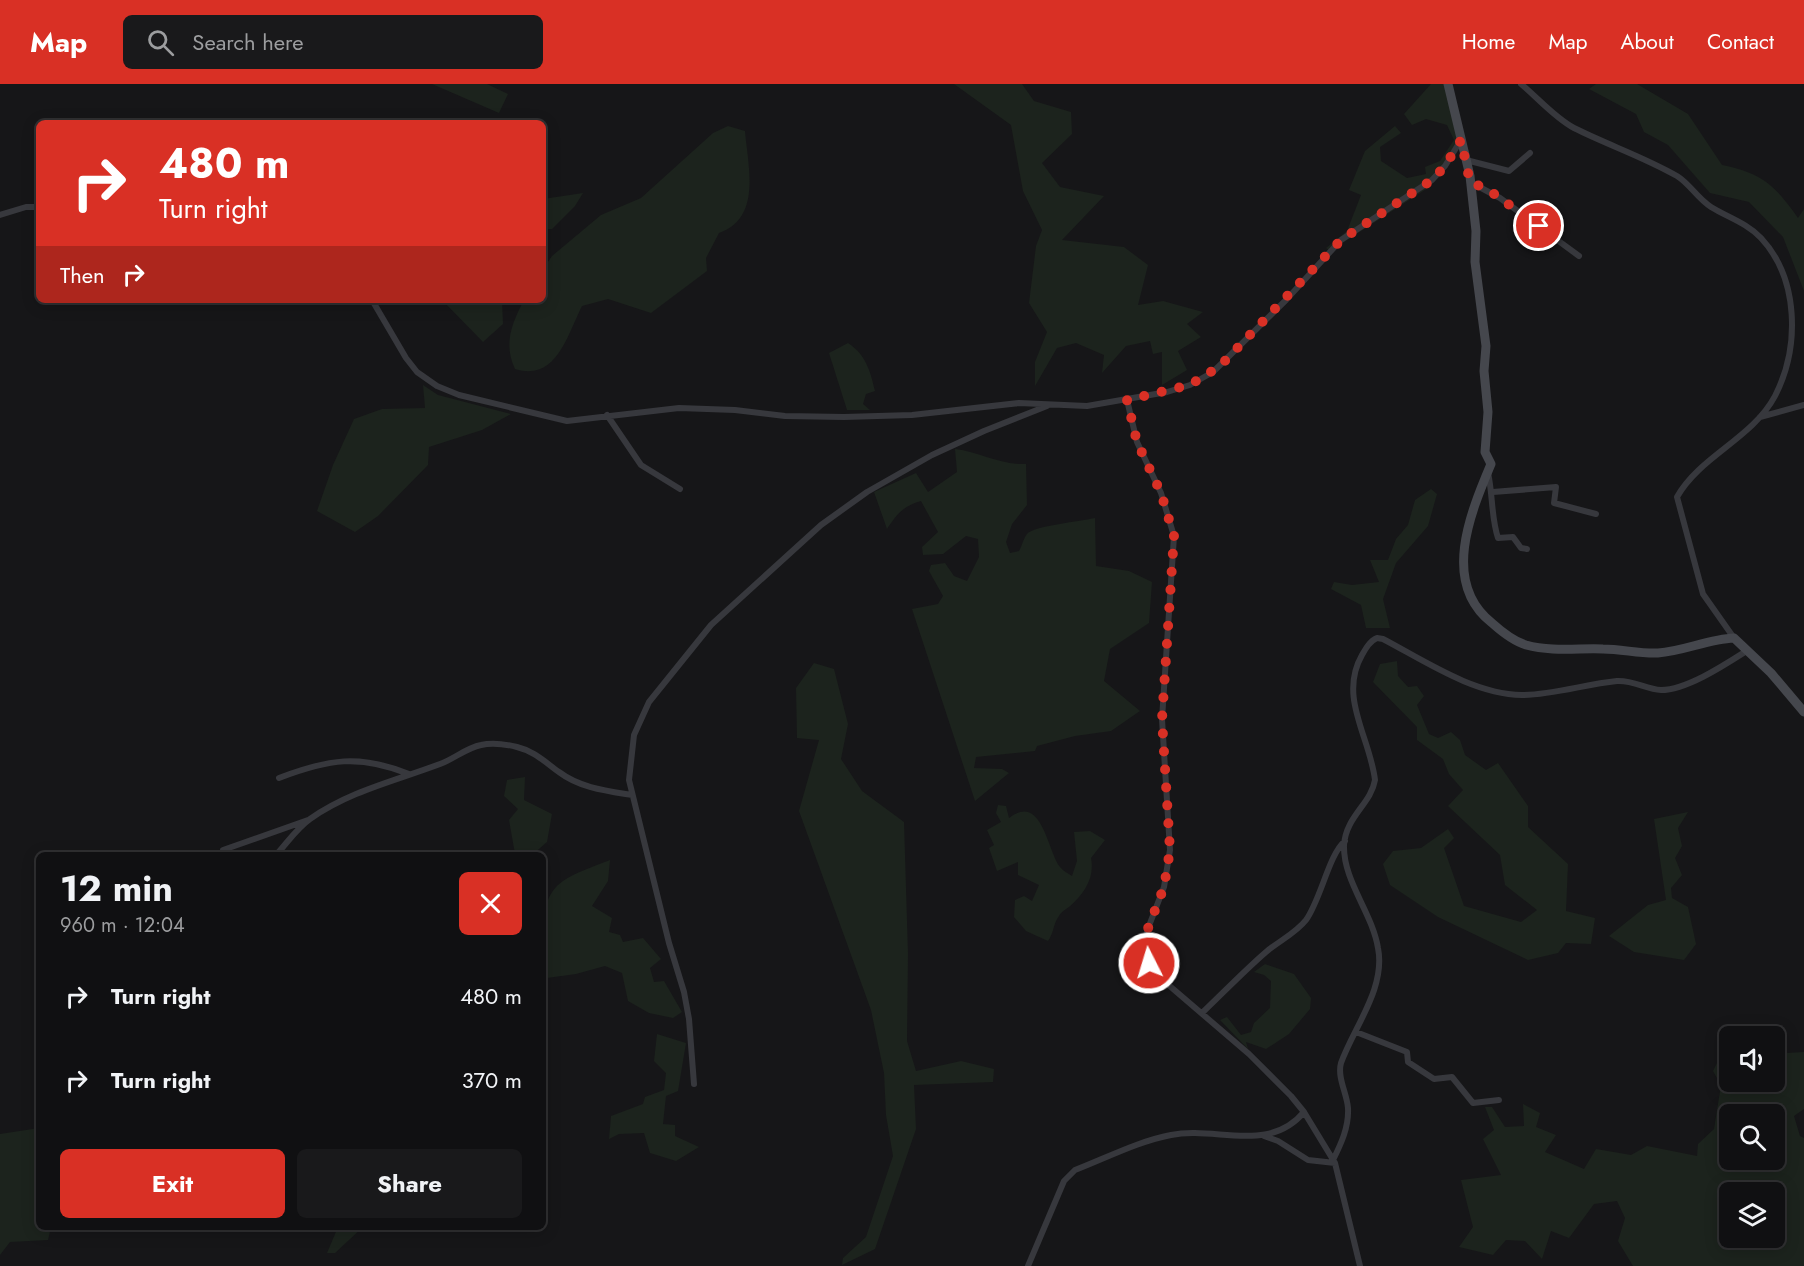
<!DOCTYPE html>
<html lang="en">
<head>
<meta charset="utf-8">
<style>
  body { margin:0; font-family:Jost,sans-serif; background:#19191b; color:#f1f3f6; height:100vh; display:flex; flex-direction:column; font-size:22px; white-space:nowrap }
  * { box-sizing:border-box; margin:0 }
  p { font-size:20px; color:#9c9d9f }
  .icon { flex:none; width:33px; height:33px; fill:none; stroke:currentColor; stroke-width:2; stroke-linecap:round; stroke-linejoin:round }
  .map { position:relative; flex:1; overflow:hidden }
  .side { position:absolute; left:36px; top:768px; width:510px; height:378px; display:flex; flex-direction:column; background:#101012; border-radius:9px; box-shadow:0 3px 15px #0003,0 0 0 2px #303032 }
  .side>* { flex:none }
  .top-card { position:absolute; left:36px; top:36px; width:510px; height:183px; border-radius:9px; box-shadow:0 3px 15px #0003,0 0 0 2px #303032; background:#d93025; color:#fff; overflow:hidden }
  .controls { position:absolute; left:1719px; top:942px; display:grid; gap:12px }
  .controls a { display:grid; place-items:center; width:66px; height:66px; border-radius:9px; background:#101012; box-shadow:0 3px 15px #0003,0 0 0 2px #303032; font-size:30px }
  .pin { position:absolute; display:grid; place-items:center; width:51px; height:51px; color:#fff; margin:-26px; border:3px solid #fff; border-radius:50%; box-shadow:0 2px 6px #0007 }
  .me { position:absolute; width:66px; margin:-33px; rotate:355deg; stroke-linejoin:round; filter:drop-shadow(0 0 4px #0008) }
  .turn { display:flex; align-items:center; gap:21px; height:126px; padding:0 24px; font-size:27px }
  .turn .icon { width:78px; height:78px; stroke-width:2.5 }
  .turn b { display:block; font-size:42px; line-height:51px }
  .then { display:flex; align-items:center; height:57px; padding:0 24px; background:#0003; gap:12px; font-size:22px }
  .round { display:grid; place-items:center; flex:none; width:63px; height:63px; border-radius:9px; background:#19191b }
  .summary { display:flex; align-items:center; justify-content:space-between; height:102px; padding:0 24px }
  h1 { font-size:36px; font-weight:700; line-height:45px }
  .cta { display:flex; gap:12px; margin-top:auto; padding:12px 24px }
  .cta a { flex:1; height:69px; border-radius:9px; background:#d93025; color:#fff; font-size:24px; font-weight:700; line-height:69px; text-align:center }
  .cta a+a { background:#19191b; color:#f1f3f6 }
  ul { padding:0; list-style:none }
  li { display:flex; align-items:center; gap:18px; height:84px; padding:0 24px }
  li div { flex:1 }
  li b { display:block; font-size:22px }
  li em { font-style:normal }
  header { display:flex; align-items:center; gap:36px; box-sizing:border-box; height:84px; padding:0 30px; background:#d93025; color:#fff }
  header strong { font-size:28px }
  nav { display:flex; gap:33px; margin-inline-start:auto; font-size:21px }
  .search { width:420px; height:54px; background:#19191b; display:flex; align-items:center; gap:15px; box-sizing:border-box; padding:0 21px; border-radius:9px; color:#9c9d9f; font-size:22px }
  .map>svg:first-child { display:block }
  .green { fill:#1c231d; fill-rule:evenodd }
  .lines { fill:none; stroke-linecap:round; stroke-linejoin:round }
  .street { stroke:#37383d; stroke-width:6 }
  .secondary { stroke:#45474d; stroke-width:9 }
  .route { stroke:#d93025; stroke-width:10; stroke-dasharray:0 18 }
</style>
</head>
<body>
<header>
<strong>Map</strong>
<div class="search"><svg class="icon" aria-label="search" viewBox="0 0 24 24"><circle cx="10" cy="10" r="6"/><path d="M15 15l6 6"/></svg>Search here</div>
<nav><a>Home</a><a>Map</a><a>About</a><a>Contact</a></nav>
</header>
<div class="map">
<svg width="1804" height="1182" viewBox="0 0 1804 1182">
  <rect width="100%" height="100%" fill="#161618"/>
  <path class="green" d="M432,0H487L508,10L499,29Z
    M954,0H1022L1034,17L1071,28L1072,50L1042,79L1060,103L1104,112L1062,156L1124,163L1148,181L1138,221L1163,217L1203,228L1187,240L1201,253L1178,267L1187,286L1162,301V268L1153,270L1150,257L1126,262L1102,289L1104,271L1076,259L1057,264L1035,302V278L1047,248L1029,219L1036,162L1042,146L1023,107L1011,41Z
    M1431,0H1446L1460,53L1457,66L1431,102L1330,167L1326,164L1347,147L1361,111L1349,106L1365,67L1395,42L1401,49L1380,63L1381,77L1407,94L1426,90L1425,83L1440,77L1454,56L1447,41L1426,35L1412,41L1404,30Z
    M1596,0H1637L1688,30L1722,81C1762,89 1775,101 1798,134L1804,125V207L1783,153L1749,118L1710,109L1668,61L1644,48L1636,30L1589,5Z
    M728,42L745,47C748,83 762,134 719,149L706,174L707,187L651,229L608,215L582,222C567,252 556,298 515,285C503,260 512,239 524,216H543V185L552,172L601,131L641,114L713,49Z
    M583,109L575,122L552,145H543V115Z
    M442,216H502L503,240L483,258Z
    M848,259C866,271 870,286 875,307L866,310L863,320L870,326H847L829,269Z
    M423,301L438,311L511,330L482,346L429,363L428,381L378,432L355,448L317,427L333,381L354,335L382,325L425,324Z
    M955,365C980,368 1000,381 1026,380L1027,421L1012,440L1006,458L1010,469L1019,467C1022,462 1024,453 1027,450C1033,442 1082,437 1095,434L1096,482L1129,487L1152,498L1149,539L1110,565L1104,597L1140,627L1111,647L1075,652L1037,662L1035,667L976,673L974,684L1002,685L1009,689L975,717L912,525L938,520L943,512L929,487L931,481L945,479L954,492L967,497L979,473L978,455L966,452L943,470L923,471L922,463L938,448L921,417C903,422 897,430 887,445L874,408L916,389L928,408L957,388Z
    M1431,405L1437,410L1428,442L1396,479L1383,515L1390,544H1366L1361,521L1331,505L1334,498L1352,501L1379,498L1370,476H1388L1396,455L1408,441L1415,416Z
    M1397,577L1398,592L1408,603L1417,602L1424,612L1417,621L1429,650L1438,654L1451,648L1460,656L1465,671L1486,686L1498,679L1528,722V743L1568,780L1566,827L1595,834L1591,860L1566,859L1558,869L1528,876L1438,833L1390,801L1383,780L1393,767L1421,764L1448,745L1454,754L1444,764L1464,822L1521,838L1537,826L1505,801L1500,771L1448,722L1463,706L1449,690L1443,675L1417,656V643L1373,598L1380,580Z
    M814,579L834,585L848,640L841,675L862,707L904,738L908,870L907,957L916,987L961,977L994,985L993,998L914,1001L916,1045L875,1165L842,1181L843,1174L866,1153L893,1072L886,1031L884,989L871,926L799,727L819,656L797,654L796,604Z
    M525,693L524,716L552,730L547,758L532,771H512L515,770L509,736L518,725L504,712L507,696Z
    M998,721L1006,722L1009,734C1042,708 1047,766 1060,783C1063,787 1068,789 1072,792L1077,777L1074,748L1090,747L1105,756L1091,774C1095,794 1084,810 1069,823C1066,825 1061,828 1059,832C1053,840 1054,849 1048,857L1026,847L1014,833L1015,816L1024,812L1032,817L1039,801L1018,791V778L997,787L989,764L994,761L987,746L1001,738L996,729Z
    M1688,728L1678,744L1682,762L1675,774L1682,791L1671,804L1672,814L1688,823L1696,860L1684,876L1634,868L1609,852L1648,821L1666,816L1654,735Z
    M610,776L608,797L592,822L612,834L609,848L620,851L623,858L643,854L661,875L650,884L654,898L664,897L682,928L673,934L649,929L628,917L622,889L605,882L576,890L547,894C541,865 535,816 563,797C576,788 595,782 610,776Z
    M1265,880L1294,890L1311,914L1310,925L1289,950L1266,965L1246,958L1248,965L1220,936L1227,933L1241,951L1251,948L1254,939L1270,924L1271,897L1264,891L1254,888Z
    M657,950L686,959L678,1007L666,1012L663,1040L675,1041V1052L699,1063L676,1077L650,1069L644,1049L619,1050L609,1055L611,1032L643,1020L645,1013L664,1006L666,989L654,977Z
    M1726,961L1729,963L1730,998H1737L1735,1000L1750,1009L1758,998H1774L1775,988L1786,977V969L1804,968V1025L1794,1032L1800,1052L1804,1054V1182H1633L1618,1157L1625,1134L1617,1117L1594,1120L1569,1154L1551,1147L1542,1175L1525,1157L1506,1156L1493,1171L1459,1163L1473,1143L1461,1096L1501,1091L1483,1055L1494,1046L1485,1023H1492L1505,1043L1524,1042L1523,1020L1540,1029L1536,1043L1556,1051L1545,1068L1584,1085L1596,1065L1631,1071L1647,1062L1697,1072L1698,1060L1714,1045L1721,1001L1713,987ZM1730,1030H1774V1076H1730ZM1774,1108V1154H1730V1108Z
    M39,1044V1143H51L48,1156L10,1158L0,1171V1050Z
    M338,1143H363L335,1169H327Z"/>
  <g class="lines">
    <path class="street" d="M1521,0C1538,14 1555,34 1574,44C1608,61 1644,73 1677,92C1690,100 1697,114 1711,123C1727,133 1747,139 1761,154C1799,195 1800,263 1775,312C1752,355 1700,372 1677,413L1703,510L1734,554
      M1466,76L1509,87L1530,69
      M1470,98L1500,114L1579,172
      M0,131L26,123H39
      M372,216L406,274L417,288L437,302L459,311L567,337L679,324L735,326L785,332L844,333L912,331L1019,319L1087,322L1167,308L1190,301L1213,288L1286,216L1341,156L1432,96L1445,82L1461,56
      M1127,316L1137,358L1161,409L1174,452L1162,635L1170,766L1164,803L1147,847L1145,863L1149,879L1165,898L1249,970L1291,1012L1304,1028L1335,1079L1360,1182
      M607,331L641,381L680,405
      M1760,333L1804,321
      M1488,389C1493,411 1491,433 1498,454L1513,453L1521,464L1527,465
      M1493,408L1556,403L1554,419L1596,430
      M279,694C329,675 359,670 409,690
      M223,766L308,736
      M276,771C287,759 297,744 310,735C350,707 395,697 440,680C454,675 466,664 481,661C493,658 505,660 517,663C534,667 545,678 559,688C580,704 607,707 632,711
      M1202,929C1223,909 1244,887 1266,868C1279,857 1296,849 1306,836C1321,815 1329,770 1345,757
      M1356,948L1407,968L1408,978L1434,995L1452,993L1473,1019L1499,1016
      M694,1000L689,935L684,908L669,859L629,696L634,651L649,618L711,541L821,441L867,408L932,371L984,347L1047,322
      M1264,1052L1278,1057L1308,1076L1335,1079
      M1333,1076C1341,1060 1349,1043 1348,1024C1347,1010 1337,993 1341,979C1354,943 1386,904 1378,864C1372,828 1343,797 1344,761C1346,732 1371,720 1375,696C1370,653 1338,613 1362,571C1366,564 1370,557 1377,554L1383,555C1425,577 1473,610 1522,611C1554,611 1585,600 1617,597C1633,596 1646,605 1661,606C1687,606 1726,580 1748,566
      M1028,1182L1064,1097L1075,1086C1106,1074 1139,1057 1171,1051C1216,1042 1269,1070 1304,1028"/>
    <path class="secondary" d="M1448,0L1470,92L1476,147L1475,178L1486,262L1484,287L1488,328L1485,368L1491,380C1470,430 1441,499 1492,539C1502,548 1513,557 1526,561C1552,568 1578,564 1603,565C1622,565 1640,570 1658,569C1684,567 1709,555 1734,554L1771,589L1804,628"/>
  </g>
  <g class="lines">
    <path class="route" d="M1149,879L1145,863L1147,847L1164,803L1170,766L1162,635L1174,452L1161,409L1137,358L1127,316L1190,301L1220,282L1341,156L1432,96L1445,82L1461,56L1470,98L1487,105L1539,142"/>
  </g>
</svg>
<div class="controls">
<a><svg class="icon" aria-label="sound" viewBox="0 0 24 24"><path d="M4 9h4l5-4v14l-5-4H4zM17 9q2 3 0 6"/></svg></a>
<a><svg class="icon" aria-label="search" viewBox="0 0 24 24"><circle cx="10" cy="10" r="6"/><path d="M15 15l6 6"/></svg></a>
<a><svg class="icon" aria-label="layers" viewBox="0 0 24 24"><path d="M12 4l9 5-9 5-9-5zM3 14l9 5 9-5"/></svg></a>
</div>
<div class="pin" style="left:1539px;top:142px;background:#d93025"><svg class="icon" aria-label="arrive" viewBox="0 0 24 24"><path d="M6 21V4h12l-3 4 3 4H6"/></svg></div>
<svg class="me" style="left:1149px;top:879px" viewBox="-20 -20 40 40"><circle r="17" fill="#d93025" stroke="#fff" stroke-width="3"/><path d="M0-11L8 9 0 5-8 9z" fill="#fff"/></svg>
<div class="top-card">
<div class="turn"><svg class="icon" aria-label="right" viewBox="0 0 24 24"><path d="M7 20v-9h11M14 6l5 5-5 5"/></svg><div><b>480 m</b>Turn right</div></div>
<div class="then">Then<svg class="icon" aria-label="right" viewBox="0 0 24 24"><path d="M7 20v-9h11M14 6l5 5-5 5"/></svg></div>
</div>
<section class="side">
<div class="summary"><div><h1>12 min</h1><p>960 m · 12:04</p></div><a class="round" style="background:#d93025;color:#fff"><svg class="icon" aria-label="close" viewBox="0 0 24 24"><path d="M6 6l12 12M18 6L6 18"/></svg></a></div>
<ul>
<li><svg class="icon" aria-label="right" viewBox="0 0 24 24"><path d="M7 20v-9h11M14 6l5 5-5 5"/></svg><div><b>Turn right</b></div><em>480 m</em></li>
<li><svg class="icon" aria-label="right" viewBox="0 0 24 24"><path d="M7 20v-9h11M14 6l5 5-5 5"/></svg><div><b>Turn right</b></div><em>370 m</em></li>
</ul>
<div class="cta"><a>Exit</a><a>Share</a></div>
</section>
</div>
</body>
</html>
